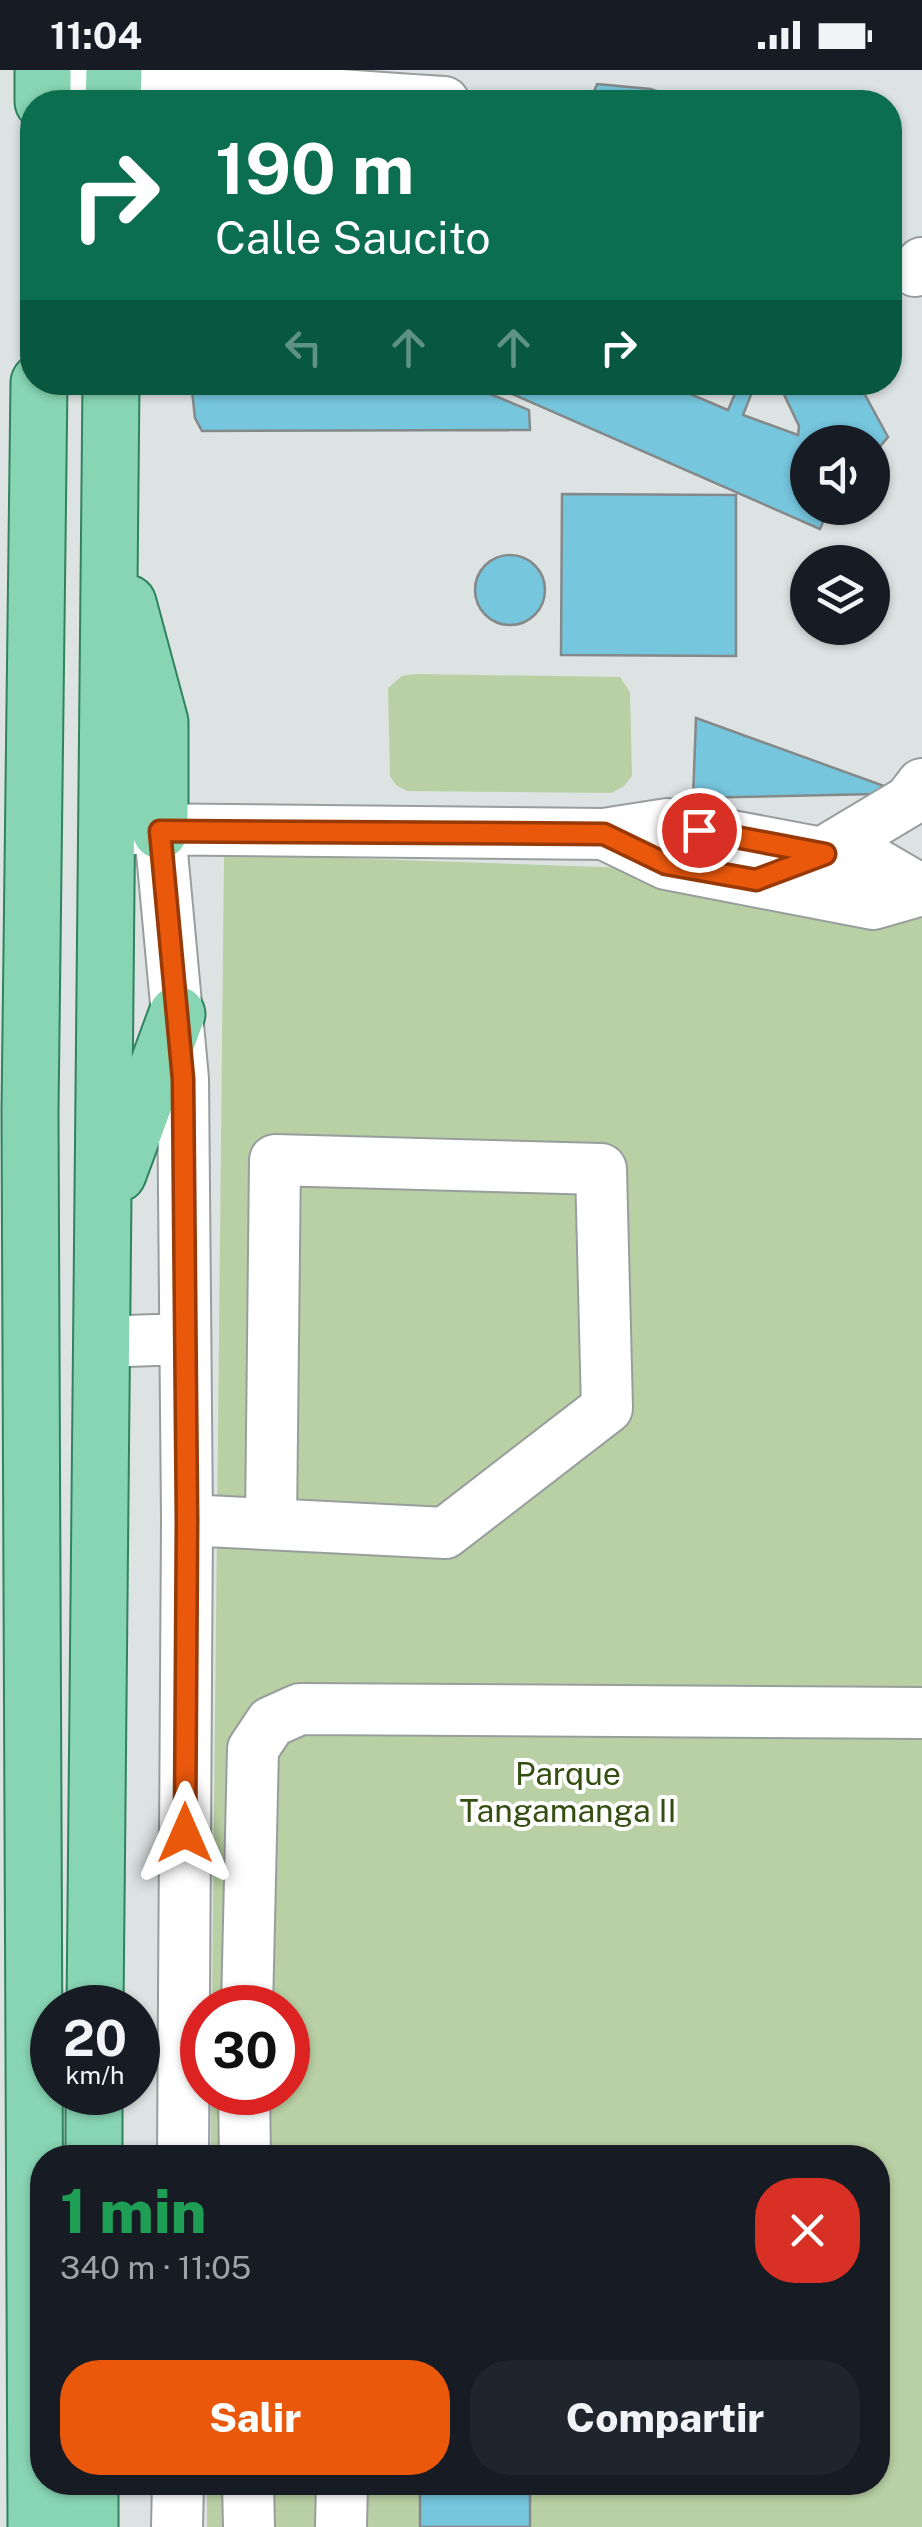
<!DOCTYPE html>
<html lang="es">
<head>
<meta charset="utf-8">
<style>
  body { margin:0; font-family:"Public Sans",sans-serif; background:#20242c; color:#f1f3f6; height:100vh; display:flex; flex-direction:column; font-size:38px; white-space:nowrap }
  * { box-sizing:border-box; margin:0 }
  p { font-size:32px; color:#9ea1a6 }
  .icon { flex:none; width:55px; height:55px; fill:none; stroke:currentColor; stroke-width:2; stroke-linecap:round; stroke-linejoin:round }
  .map { position:relative; flex:1; overflow:hidden }
  .sheet { position:absolute; left:30px; top:2075px; width:860px; height:350px; display:flex; flex-direction:column; background:#171b24; border-radius:40px; box-shadow:0 2px 8px #0004 }
  .sheet>* { flex:none }
  .guide { position:absolute; left:20px; top:20px; width:882px; height:305px; border-radius:40px; box-shadow:0 2px 8px #0004; background:#0b6e4f; color:#fff; overflow:hidden }
  .controls { position:absolute; left:790px; top:355px; display:grid; gap:20px }
  .controls a { display:grid; place-items:center; width:100px; height:100px; border-radius:50%; background:#171b24; box-shadow:0 2px 8px #0004; font-size:50px }
  .speed { position:absolute; left:30px; top:1915px; display:flex; gap:20px; font-size:50px; font-weight:700; text-align:center }
  .speed>* { display:grid; place-content:center; width:130px; height:130px; border-radius:50%; background:#171b24; box-shadow:0 2px 8px #0004; line-height:1 }
  .speed small { font-size:25px; font-weight:400 }
  .speed .limit { border:15px solid #d22; background:#fff; color:#111 }
  .pin { position:absolute; display:grid; place-items:center; width:85px; height:85px; color:#fff; margin:-42px; border:5px solid #fff; border-radius:50%; box-shadow:0 2px 10px #0007 }
  .me { position:absolute; width:110px; margin:-55px; rotate:0deg; stroke-linejoin:round; filter:drop-shadow(0 0 8px #0008) }
  .turn { display:flex; align-items:center; gap:35px; height:210px; padding:0 30px; font-size:45px }
  .turn .icon { width:130px; height:130px; stroke-width:2.5 }
  .turn b { display:block; font-size:70px; line-height:85px }
  .lanes { display:flex; align-items:center; height:95px; padding:0 30px; background:#0003; justify-content:center; gap:50px; direction:ltr }
  .lanes .off { opacity:.35 }
  .round { display:grid; place-items:center; flex:none; width:105px; height:105px; border-radius:40px; background:#20242c }
  .summary { display:flex; align-items:center; justify-content:space-between; height:170px; padding:0 30px }
  h1 { font-size:60px; font-weight:800; line-height:75px; color:#1e9e55 }
  .action { display:flex; gap:20px; margin-top:auto; padding:20px 30px }
  .action a { flex:1; height:115px; border-radius:40px; background:#ea580c; color:#fff; font-size:40px; font-weight:800; line-height:115px; text-align:center }
  .action a+a { background:#20242c; color:#f1f3f6 }
  .status { display:flex; justify-content:space-between; align-items:center; height:70px; padding:0 50px; background:#171b24; direction:ltr }
  .status svg { height:28px; fill:currentColor }
  .map>svg:first-child { display:block }
  .green { fill:#b9d0a4 }
  .building { fill:#76c6de; stroke:#84898a; stroke-width:2.5 }
  .lines { fill:none; stroke-linecap:round; stroke-linejoin:round }
  .minor-casing { stroke:#989e9d; stroke-width:54 }
  .major-casing { stroke:#2f835e; stroke-width:59 }
  .minor { stroke:#fff; stroke-width:50 }
  .major { stroke:#88d5b3; stroke-width:55 }
  .route-casing { stroke:#983908; stroke-width:25 }
  .route { stroke:#ea580c; stroke-width:18 }
  .labels { text-anchor:middle; stroke-width:8; stroke-linejoin:round; paint-order:stroke }
  .park-label { font-size:32px; fill:#344e11; stroke:#fff }
</style>
</head>
<body>
<div class="status"><b>11:04</b><svg viewBox="0 0 49 12"><path d="M0 12V9h3v3zM5 12V6h3v6zM10 12V3h3v9zM15 12V0h3v12zM26 1h20v11H26zM47 4h2v5h-2z"/></svg></div>
<div class="map">
<svg width="922" height="2457" viewBox="0 0 922 2457">
  <rect width="100%" height="100%" fill="#dde3e3"/>
  <path class="green" d="M416,604L620,607L630,622L632,706L624,716L611,723L407,721L396,715L390,706L388,618L402,606Z
    M224,784L922,808V2457H207V2413L878,2412V2088L211,2087V2023L288,2022V1938L212,1937Z"/>
  <path class="building" d="M597,14L651,19L684,32H590Z
    M191,312H461L529,340L530,360L202,361L195,348Z
    M485,312H662L728,340L740,312H756L743,345L798,365L799,356L778,312H858L888,367L872,386V372H808V438H829L820,459Z
    M562,424L736,425V586L561,585Z
    M475 520a35 35 0 1 1 70 0a35 35 0 1 1-70 0Z
    M696,648L884,716L882,721L876,724L693,728Z
    M420,2412H530V2457H420Z"/>
  <g class="lines">
    <g class="minor-casing">
      <path id="minor" d="M43,8C177,10 310,24 444,32
        M915,201L922,193
        M128,759L604,764L668,754L875,793L921,820
        M160,761L183,1009L187,1450L183,2088
        M604,764L666,794L873,834L922,820
        M812,789L909,731L922,714
        M100,1272L183,1269
        M187,1450C273,1454 359,1459 445,1463L607,1338L601,1099L275,1090L271,1454
        M247,1938L253,1679L271,1652L300,1639L922,1643
        M244,2022L245,2088
        M248,2412L249,2457
        M177,2457L178,2412
        M341,2457L342,2412"/>
    </g>
    <g class="major-casing">
      <path id="major" d="M43,32V0
        M113,32L114,0
        M128,533L160,652V761
        M118,1104L177,944
        M95,1938L111,312
        M94,2088V2022
        M36,2457L30,1041L39,312
        M90,2457V2412"/>
    </g>
    <use href="#minor" class="minor"/>
    <use href="#major" class="major"/>
  </g>
  <g class="lines">
    <g class="route-casing">
      <path id="route" d="M185,1763L187,1450L183,1009L160,761L604,764L666,794L756,810L825,784L699,760"/>
    </g>
    <use href="#route" class="route"/>
  </g>
  <g class="labels">
    <g class="park-label">
      <text x="568" y="1715">Parque<tspan x="568" dy="37">Tangamanga II</tspan></text>
    </g>
  </g>
</svg>
<div class="controls">
<a><svg class="icon" aria-label="sound" viewBox="0 0 24 24"><path d="M4 9h4l5-4v14l-5-4H4zM17 9q2 3 0 6"/></svg></a>
<a><svg class="icon" aria-label="layers" viewBox="0 0 24 24"><path d="M12 4l9 5-9 5-9-5zM3 14l9 5 9-5"/></svg></a>
</div>
<div class="speed"><div>20<small>km/h</small></div><div class="limit">30</div></div>
<div class="pin" style="left:699px;top:760px;background:#d93025"><svg class="icon" aria-label="arrive" viewBox="0 0 24 24"><path d="M6 21V4h12l-3 4 3 4H6"/></svg></div>
<svg class="me" style="left:185px;top:1763px" viewBox="-20 -20 40 40"><path d="M0-17L14 15 0 8-14 15z" fill="#ea580c" stroke="#fff" stroke-width="4"/></svg>
<div class="guide">
<div class="turn"><svg class="icon" aria-label="right" viewBox="0 0 24 24"><path d="M7 20v-9h11M14 6l5 5-5 5"/></svg><div><b>190 m</b>Calle Saucito</div></div>
<div class="lanes"><svg class="icon off" aria-label="left" viewBox="0 0 24 24"><path d="M17 20v-9H6M10 6l-5 5 5 5"/></svg><svg class="icon off" aria-label="ahead" viewBox="0 0 24 24"><path d="M12 20V5M6 11l6-6 6 6"/></svg><svg class="icon off" aria-label="ahead" viewBox="0 0 24 24"><path d="M12 20V5M6 11l6-6 6 6"/></svg><svg class="icon" aria-label="right" viewBox="0 0 24 24"><path d="M7 20v-9h11M14 6l5 5-5 5"/></svg></div>
</div>
<section class="sheet">
<div class="summary"><div><h1>1 min</h1><p>340 m · 11:05</p></div><a class="round" style="background:#d93025;color:#fff"><svg class="icon" aria-label="close" viewBox="0 0 24 24"><path d="M6 6l12 12M18 6L6 18"/></svg></a></div>
<div class="action"><a>Salir</a><a>Compartir</a></div>
</section>
</div>
</body>
</html>
